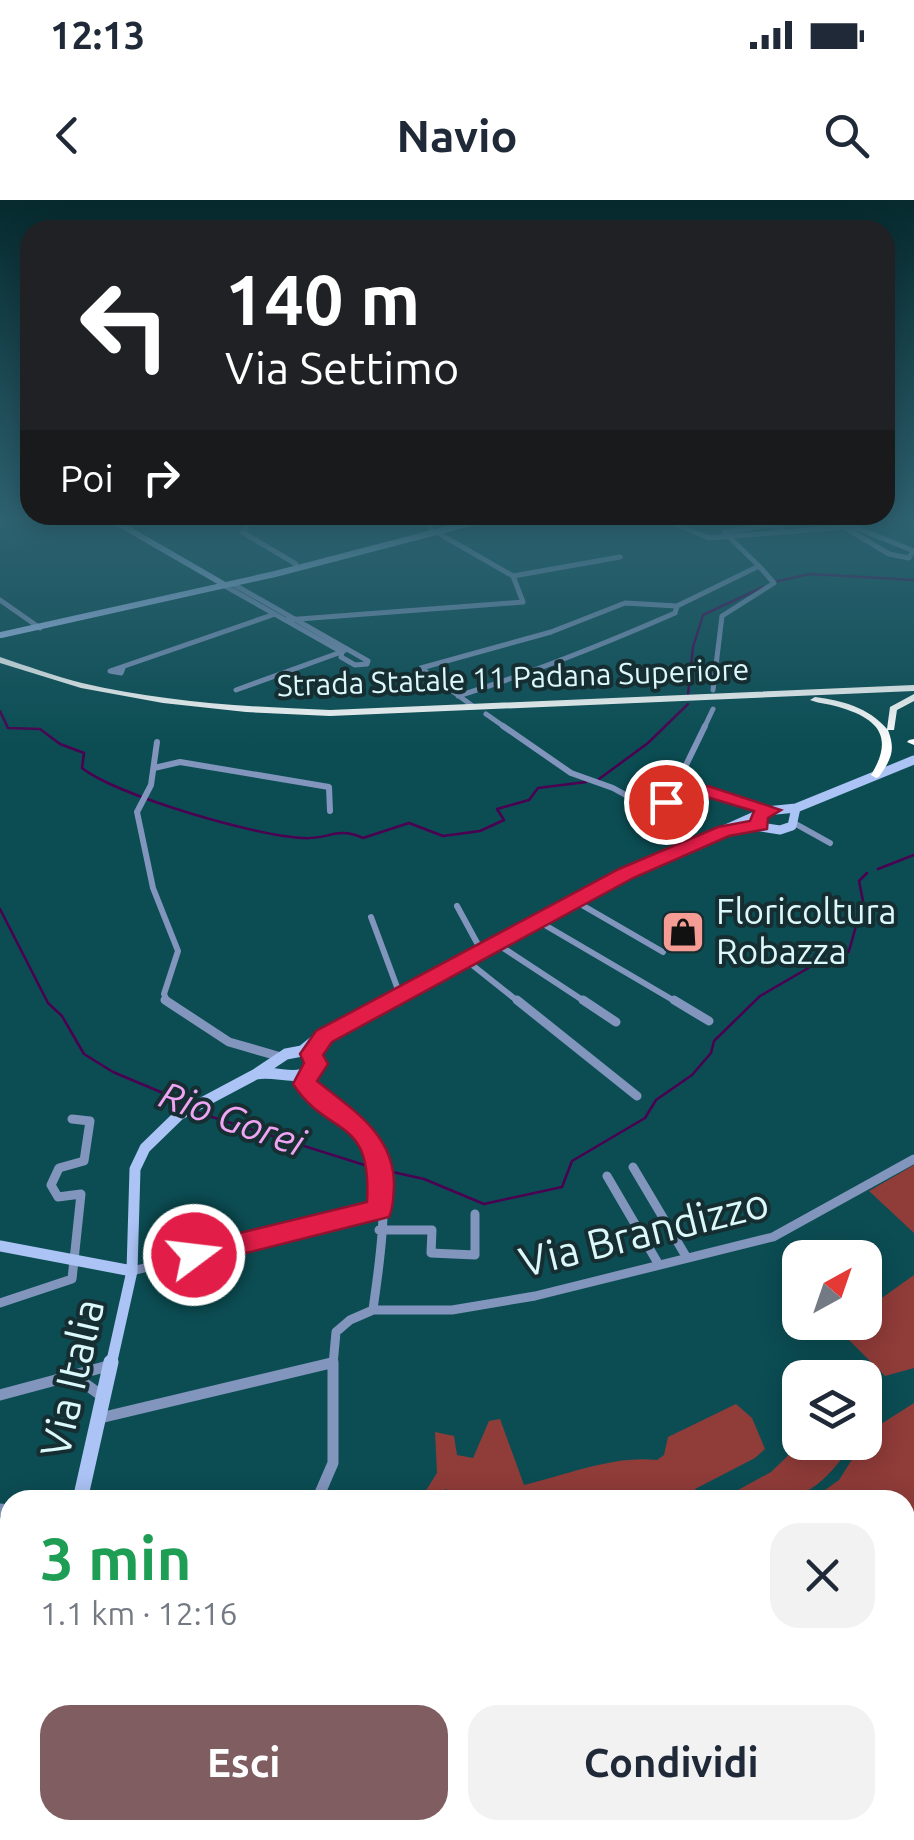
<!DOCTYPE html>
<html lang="it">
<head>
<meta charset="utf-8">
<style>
  body { margin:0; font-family:Ubuntu,sans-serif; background:#f2f2f3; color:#1f2937; height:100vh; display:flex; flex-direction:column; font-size:38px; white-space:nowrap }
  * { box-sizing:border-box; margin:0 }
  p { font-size:32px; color:#747a83 }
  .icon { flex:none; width:55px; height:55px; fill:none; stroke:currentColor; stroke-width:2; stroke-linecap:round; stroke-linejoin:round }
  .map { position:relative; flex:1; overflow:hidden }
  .panel { position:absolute; left:0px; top:1290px; width:915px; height:350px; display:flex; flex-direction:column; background:#fff; border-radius:30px 30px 0 0; box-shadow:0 5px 25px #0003 }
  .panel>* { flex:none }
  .banner { position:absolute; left:20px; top:20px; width:875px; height:305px; border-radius:30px; box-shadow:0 5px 25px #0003; background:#202124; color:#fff; overflow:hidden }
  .needle { width:65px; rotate:40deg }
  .tools { position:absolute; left:782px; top:1040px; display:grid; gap:20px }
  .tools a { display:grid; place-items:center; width:100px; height:100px; border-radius:20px; background:#fff; box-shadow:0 5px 25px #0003; font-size:50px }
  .pin { position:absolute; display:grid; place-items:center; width:85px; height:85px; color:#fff; margin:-42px; border:5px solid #fff; border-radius:50%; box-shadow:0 2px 10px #0007 }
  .me { position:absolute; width:110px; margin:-55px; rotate:75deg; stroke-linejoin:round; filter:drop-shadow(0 0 8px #0008) }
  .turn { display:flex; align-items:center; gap:35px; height:210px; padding:0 40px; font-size:45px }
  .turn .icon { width:130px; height:130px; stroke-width:2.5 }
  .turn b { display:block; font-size:70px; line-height:85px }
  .then { display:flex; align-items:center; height:95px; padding:0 40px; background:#0003; gap:20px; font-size:38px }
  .round { display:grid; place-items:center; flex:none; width:105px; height:105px; border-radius:30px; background:#f2f2f3 }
  .headline { display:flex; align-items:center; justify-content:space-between; height:170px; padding:0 40px }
  h1 { font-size:60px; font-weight:700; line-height:75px; color:#1e9e55 }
  .action { display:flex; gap:20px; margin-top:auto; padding:20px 40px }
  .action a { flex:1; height:115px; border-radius:30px; background:#7f5d61; color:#fff; font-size:40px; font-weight:700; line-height:115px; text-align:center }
  .action a+a { background:#f2f2f3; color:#1f2937 }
  .status { display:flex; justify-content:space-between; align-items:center; height:70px; padding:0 50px; background:#fff; direction:ltr }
  .status svg { height:28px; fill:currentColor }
  header { display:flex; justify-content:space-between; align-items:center; height:130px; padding:0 40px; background:#fff; font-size:45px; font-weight:700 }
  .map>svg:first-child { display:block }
  .green { fill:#903c39 }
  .water { fill:#4b0051 }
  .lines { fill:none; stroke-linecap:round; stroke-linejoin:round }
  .stream { stroke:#4b0051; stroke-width:2.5 }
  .street-far3 { stroke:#8295bd; stroke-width:5 }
  .street-far2 { stroke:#8295bd; stroke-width:6 }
  .street-far1 { stroke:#8295bd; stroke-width:9 }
  .street { stroke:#8295bd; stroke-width:11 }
  .secondary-far3 { stroke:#abc3f5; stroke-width:6 }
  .secondary-far2 { stroke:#abc3f5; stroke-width:9 }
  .secondary-far1 { stroke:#abc3f5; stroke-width:11 }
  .secondary { stroke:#abc3f5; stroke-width:15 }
  .highway { fill:#fff; fill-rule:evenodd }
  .route { fill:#e11d48; stroke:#92132f; stroke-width:2.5 }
  .labels { text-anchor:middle; stroke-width:8; stroke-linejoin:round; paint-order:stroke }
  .far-street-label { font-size:30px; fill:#dbf8fb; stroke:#162e31 }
  .poi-label { font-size:35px; fill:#dbf8fb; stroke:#162e31; text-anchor:start }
  .water-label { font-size:38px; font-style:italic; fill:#efa4f4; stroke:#162e31 }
  .near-street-label { font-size:42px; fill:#dbf8fb; stroke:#162e31 }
</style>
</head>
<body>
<div class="status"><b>12:13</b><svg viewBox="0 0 49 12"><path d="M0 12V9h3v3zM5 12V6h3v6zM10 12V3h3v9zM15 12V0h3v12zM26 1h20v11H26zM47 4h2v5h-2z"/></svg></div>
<header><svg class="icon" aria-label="back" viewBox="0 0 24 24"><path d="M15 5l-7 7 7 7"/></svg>Navio<svg class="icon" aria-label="search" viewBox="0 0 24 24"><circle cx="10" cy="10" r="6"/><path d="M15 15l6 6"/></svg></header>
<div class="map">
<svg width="914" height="1640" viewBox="0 0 914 1640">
  <rect width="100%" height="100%" fill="#0b4d53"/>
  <path class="green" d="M914,965V1033L869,991Z
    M914,1075V1168L885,1176L838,1129L847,1123L865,1122V1110Z
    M914,1203V1318L905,1324V1300H811L839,1280L870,1231Z
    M736,1204L752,1218L765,1249L755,1258L695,1289L702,1300H473L445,1289L437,1300H420L437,1273L435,1232L454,1236L457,1255L473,1258L489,1221L500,1219L524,1285C566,1275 614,1255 657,1260L664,1255L668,1237Z
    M801,1243L849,1249C807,1308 785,1300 720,1300L771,1272Z
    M914,1590V1640H823L841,1630H905V1595Z
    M19,1630H254L241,1640H17Z"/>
  <path class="water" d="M914,1322V1574L905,1579V1329Z
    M371,1630H814L798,1640H345Z"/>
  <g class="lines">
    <path class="stream" d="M774,382L810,374L914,380
      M688,494L693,447L703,415L763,387
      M0,511L8,528L40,529L60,544L84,553L82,568C118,596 256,636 303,638C329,640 336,626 363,638L409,623L443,636L480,631L504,620L497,609L529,600L538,588L586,582
      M599,579L648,543L688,504
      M878,669L914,655
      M0,709L48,803L62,816L84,854L113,872L163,893L184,908
      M196,912L374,968
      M388,971L424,979L484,1004L562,987L572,961L645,918L656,900L692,875L711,853L714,841L760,796L810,767L839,761L849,751L863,701L859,681L867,673"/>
    <path class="street-far3" d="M253,318L242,332L296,364
      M660,318L709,338L785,332L776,324
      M832,318L914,351
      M725,332L813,318
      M785,332L844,327L889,354L909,358L913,351
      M513,376L620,357
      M225,386L342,452L341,457L355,465L367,464L368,461L233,384
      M0,400L40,428
      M286,420L523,402L513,376L431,329
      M123,468L121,473L110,471L275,414
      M236,490L344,451
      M713,490L722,416L774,383L759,366
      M458,496C532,473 604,444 675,413L677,406L759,366L724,332
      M474,507L421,468L551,432L625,403L677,406
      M486,514L506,528
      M704,528L713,509"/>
    <path class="street-far2" d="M503,526L571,573L613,588L649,608L661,607L682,593L708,591L767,609
      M157,542L151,585L137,612L153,688L178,751L164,794L168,803
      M154,568L180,562L329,587L330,611
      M669,600L705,526
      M794,623L830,643
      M575,701L663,752
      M457,706L482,752
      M371,717L400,795
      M538,721L678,803
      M497,744L587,803
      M466,760L520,803"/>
    <path class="street-far1" d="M165,800L229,842L281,857
      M517,800L637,896
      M583,800L616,822
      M674,800L709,821
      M296,878C315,900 345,911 363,933C397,973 379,1061 373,1110L350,1120L336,1132L333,1165
      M633,967L687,1058
      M607,976L659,1065
      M379,1030H432L431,1053L475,1055V1014
      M132,1071L379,1010
      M0,1103L72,1079L81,994L58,997L51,985L59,968L84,961L90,921L72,919
      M373,1110H452L535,1096L773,1037L914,959
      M323,1165L331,1163"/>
    <path class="street" d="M73,1175L102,1196
      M0,1195L108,1166
      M100,1218L331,1163
      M317,1300L333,1263V1162
      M0,1309L10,1310
      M0,1442L10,1439
      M0,1446L10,1447"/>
    <path class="secondary-far3" d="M109,318L225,385
      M424,318L468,322
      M1,435L275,374L490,318"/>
    <path class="secondary-far2" d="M748,625L780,630L792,626L796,608
      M384,803L634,670L766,611L796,608L914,560"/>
    <path class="secondary-far1" d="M302,851L318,838L389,800
      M302,851L316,860L315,868C295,883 279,870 256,874L286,854Z
      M0,1046L132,1071
      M111,1165L132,1071L135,969L145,948L179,915L256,874"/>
    <path class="secondary" d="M80,1300L111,1162
      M0,1512L10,1501"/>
    <path class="highway" d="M0,457C27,466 54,476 82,483C163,502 247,507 330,510L914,485V491L330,516L246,512L163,503L81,488L0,463Z
      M914,494V501L897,510L894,530H888C896,551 891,559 879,577L876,578L871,575C893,539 881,520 842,508C832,504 820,504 810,500L815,497C843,501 868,507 887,529L890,507Z
      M914,539V545L907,542L909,540Z"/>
  </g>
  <linearGradient id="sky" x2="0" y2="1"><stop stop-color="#062a2e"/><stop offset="0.58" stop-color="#2e6271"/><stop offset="1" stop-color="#2e6271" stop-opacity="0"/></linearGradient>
  <rect width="914" height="548" fill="url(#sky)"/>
  <path class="route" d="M708,586L781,610L768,618L767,629L729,636L633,678L332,842L323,855L328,864L317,881C353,910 395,935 394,986C393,997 394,1007 389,1017L194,1066L184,1063L180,1055L184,1047L194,1044L367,1002C372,914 329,939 293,884L304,863L300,854L316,831L619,669L718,627L750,621L754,611L707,597L687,599L666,608L656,602L676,590Z"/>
  <defs>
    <g id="shop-square" transform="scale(2.25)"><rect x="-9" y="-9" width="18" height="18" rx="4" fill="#f59c95" stroke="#162e31"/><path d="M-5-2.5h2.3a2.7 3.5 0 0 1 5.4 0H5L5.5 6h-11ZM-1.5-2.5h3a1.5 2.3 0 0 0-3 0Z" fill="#111"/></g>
  </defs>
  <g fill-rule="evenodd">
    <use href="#shop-square" x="683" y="732"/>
  </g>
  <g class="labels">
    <g class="far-street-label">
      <text transform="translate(513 478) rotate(-2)" y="10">Strada Statale 11 Padana Superiore</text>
    </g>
    <g class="poi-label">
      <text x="716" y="724">Floricoltura<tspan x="716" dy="40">Robazza</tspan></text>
    </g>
    <g class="water-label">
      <text transform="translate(232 919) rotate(20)" y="13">Rio Gorei</text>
    </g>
    <g class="near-street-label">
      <text transform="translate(644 1032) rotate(-14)" y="15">Via Brandizzo</text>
      <text transform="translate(72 1178) rotate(-77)" y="15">Via Italia</text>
    </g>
  </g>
</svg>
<div class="tools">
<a><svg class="needle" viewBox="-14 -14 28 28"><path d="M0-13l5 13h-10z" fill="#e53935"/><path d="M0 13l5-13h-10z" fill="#747a83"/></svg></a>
<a><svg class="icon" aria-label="layers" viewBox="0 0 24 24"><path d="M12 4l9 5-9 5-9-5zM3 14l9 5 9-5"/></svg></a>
</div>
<div class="pin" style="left:666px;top:602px;background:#d93025"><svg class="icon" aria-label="arrive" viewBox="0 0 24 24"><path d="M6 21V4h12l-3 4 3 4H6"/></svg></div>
<svg class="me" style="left:194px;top:1055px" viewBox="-20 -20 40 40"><circle r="17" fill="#e11d48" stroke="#fff" stroke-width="3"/><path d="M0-11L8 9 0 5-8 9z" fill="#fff"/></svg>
<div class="banner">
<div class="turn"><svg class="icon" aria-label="left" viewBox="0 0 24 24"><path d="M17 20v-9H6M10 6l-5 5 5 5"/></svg><div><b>140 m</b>Via Settimo</div></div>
<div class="then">Poi<svg class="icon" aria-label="right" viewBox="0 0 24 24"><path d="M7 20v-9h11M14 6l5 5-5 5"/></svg></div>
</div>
<section class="panel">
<div class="headline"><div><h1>3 min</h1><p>1.1 km · 12:16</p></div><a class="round"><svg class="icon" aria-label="close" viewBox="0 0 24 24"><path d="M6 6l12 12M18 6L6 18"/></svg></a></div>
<div class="action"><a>Esci</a><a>Condividi</a></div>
</section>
</div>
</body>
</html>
